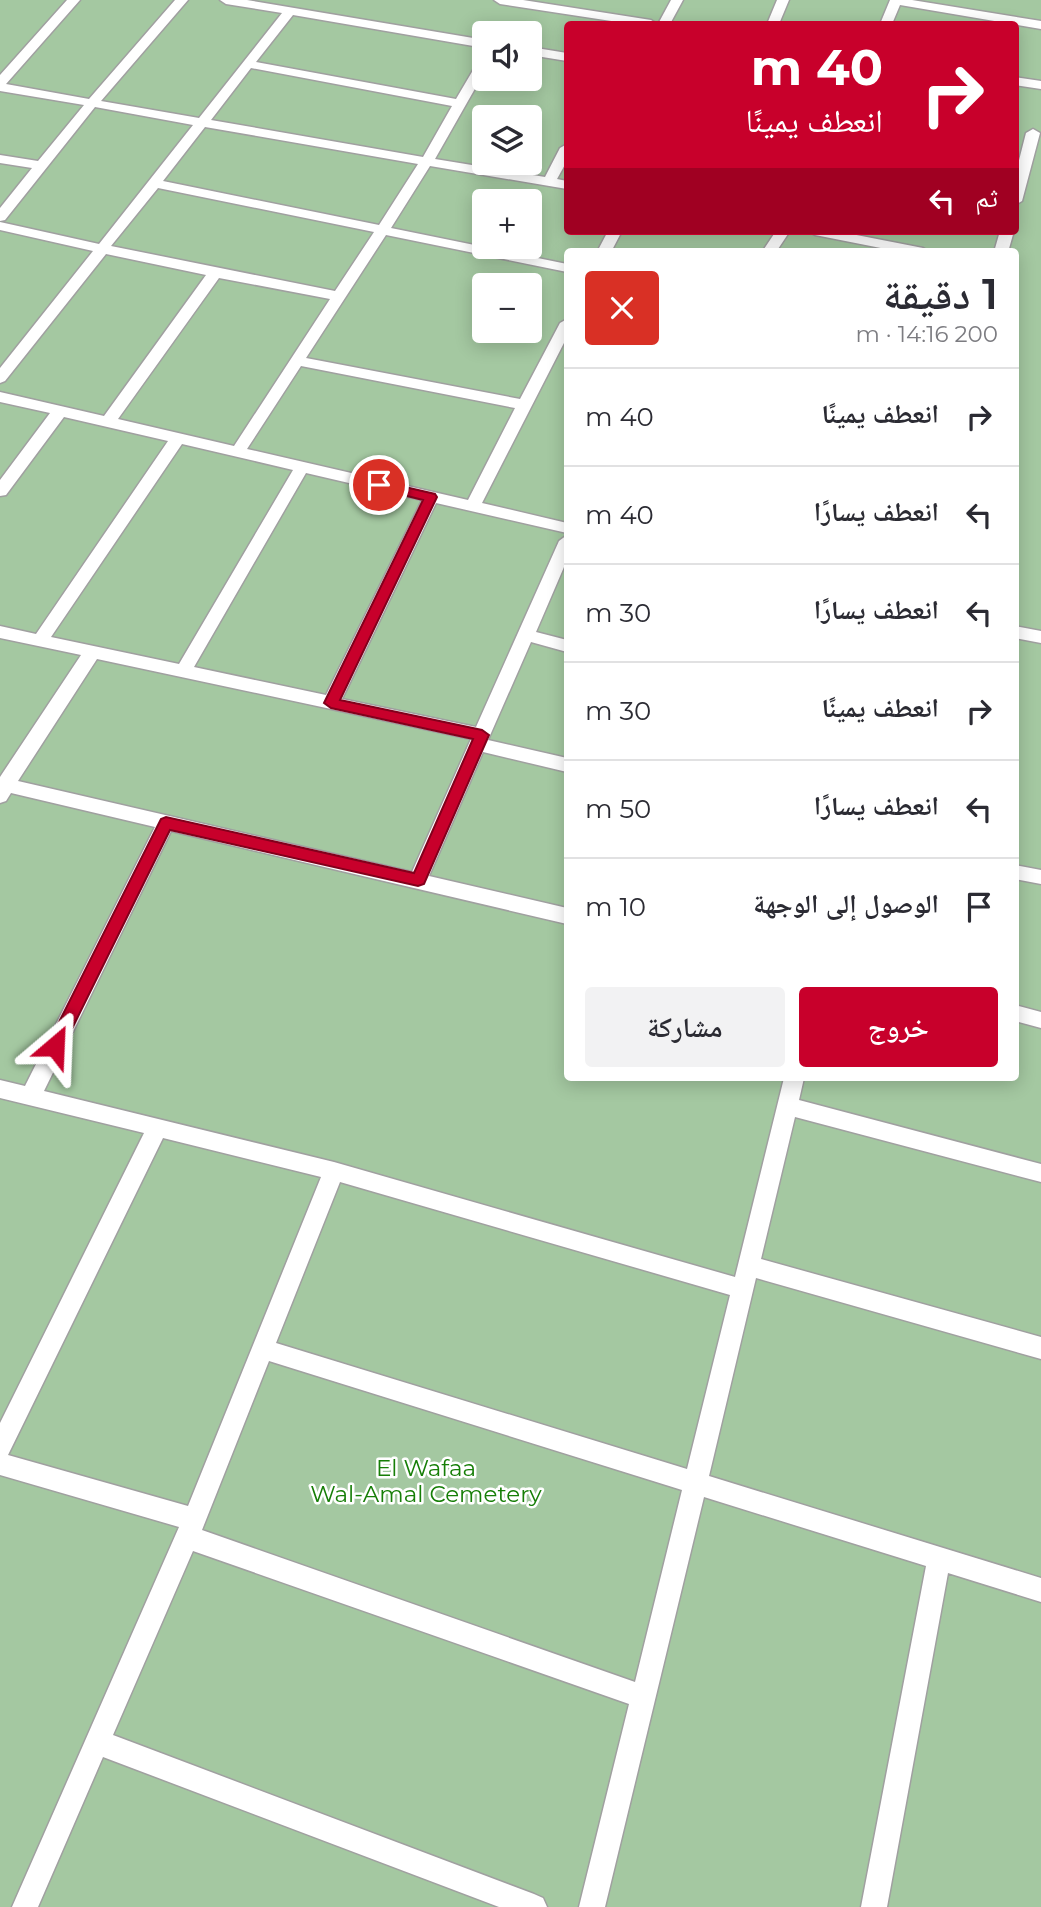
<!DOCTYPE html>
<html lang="ar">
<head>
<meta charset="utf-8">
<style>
  body { margin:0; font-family:Montserrat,"Noto Naskh Arabic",sans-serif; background:#f2f2f3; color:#2b2b33; direction:rtl; height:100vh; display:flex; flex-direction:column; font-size:26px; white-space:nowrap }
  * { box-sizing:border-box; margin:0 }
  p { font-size:23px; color:#7c7c81 }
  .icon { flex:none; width:38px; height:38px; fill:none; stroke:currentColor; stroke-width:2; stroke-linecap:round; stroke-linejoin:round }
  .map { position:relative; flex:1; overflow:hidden; direction:ltr }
  .drawer { position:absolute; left:564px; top:248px; width:455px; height:833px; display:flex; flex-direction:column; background:#fff; border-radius:7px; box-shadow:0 4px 18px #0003; direction:rtl }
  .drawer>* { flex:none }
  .hud { position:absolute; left:564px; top:21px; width:455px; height:214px; border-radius:7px; box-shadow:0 4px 18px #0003; direction:rtl; background:#c8002b; color:#fff; overflow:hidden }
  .buttons { position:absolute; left:472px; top:21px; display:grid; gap:14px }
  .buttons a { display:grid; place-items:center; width:70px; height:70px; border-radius:7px; background:#fff; box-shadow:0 4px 18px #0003; font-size:35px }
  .pin { position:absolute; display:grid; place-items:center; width:60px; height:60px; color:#fff; margin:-30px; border:4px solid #fff; border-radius:50%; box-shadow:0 2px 7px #0007 }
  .me { position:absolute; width:77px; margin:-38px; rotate:26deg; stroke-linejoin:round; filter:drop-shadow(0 0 5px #0008) }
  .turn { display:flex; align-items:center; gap:24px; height:147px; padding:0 21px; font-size:32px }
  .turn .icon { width:91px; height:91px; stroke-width:2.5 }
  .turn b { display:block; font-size:49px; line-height:60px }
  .then { display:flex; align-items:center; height:66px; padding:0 21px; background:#0003; gap:14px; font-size:26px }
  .round { display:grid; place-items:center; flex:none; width:74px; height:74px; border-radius:7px; background:#f2f2f3 }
  .head { display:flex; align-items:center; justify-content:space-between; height:119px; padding:0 21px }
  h1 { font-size:42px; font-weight:600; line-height:52px }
  .action { display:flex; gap:14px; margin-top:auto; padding:14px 21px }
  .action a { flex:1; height:80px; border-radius:7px; background:#c8002b; color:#fff; font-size:28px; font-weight:600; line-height:80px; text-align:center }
  .action a+a { background:#f2f2f3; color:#2b2b33 }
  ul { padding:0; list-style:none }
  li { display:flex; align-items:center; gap:21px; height:98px; padding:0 21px; border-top:2px solid #e1e1e2 }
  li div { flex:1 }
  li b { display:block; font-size:26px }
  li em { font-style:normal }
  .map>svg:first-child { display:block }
  .cemetery { fill:#a4c8a1; fill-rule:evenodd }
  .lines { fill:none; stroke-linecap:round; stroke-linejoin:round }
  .service-casing { stroke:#a0a0a0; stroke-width:3 }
  .service { fill:#fff; fill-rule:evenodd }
  .route { fill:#c8002b; stroke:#82001c; stroke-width:2 }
  .labels { text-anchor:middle; stroke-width:5; stroke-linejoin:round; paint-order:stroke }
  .near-park-label { font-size:23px; fill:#167e07; stroke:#fff }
</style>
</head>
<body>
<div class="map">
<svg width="1041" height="1907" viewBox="0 0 1041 1907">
  <rect width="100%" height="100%" fill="#eee7e1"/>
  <path class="cemetery" d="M0,0H1041V1907H0ZM567,24H1015V231H567ZM485,33H530V79H485ZM485,117H530V163H485ZM485,201H530V247H485ZM567,252H1015V1078H567ZM485,285H530V331H485Z"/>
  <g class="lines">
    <g class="service-casing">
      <path id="service" d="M67,0H80L6,84L89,99L175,0H188L101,101L199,118L282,13L226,4L220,0H247L485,40V48L293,15L256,62L456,99L479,60L485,56V71L435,159L545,177L560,148L567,144V161L557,179L567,181V189L430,166L391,228L567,264V272L386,235L306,358L520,399L560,323L567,319V337L482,503L567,523V533L436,503L342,699L476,727L559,541L567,535V560L536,632L567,640V652L531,642L488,740L567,758V772L483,752L429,876L567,908V924L171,831L44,1091L334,1162L735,1277L784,1078H804L799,1100L1041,1164V1182L795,1117L761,1259L1041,1337V1359L756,1278L709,1476L1041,1578V1602L948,1573L887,1907H861L926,1566L704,1497L605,1907H579L629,1704L193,1551L113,1735L534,1894L543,1898L547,1907H499L103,1757L38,1907H12L179,1527L0,1475V1423L144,1133L0,1098V1080L25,1086L155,827L11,793L6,801L0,803V777L81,655L0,638V626L36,634L168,441L64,417L6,495L0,496V480L50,413L0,402V392L104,416L206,275L106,254L5,381L0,383V368L93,251L0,230V222L99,244L193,125L95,107L5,220L0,221V208L32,168L0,163V155L38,161L84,105L0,91V75ZM251,68L452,106L423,157L211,120ZM205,127L418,164L379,225L163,181ZM158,188L374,232L335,291L111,246ZM219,278L330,299L234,446L118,419ZM301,366L515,408L468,500L247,449ZM182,444L293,470L179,664L51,637ZM306,473L422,500L326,695L194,667ZM97,659L471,739L412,872L18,781ZM163,1138L321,1177L188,1506L8,1455ZM340,1182L730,1295L687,1469L276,1343ZM269,1361L682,1490L635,1682L202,1530Z
        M494,0H523L651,20L657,24H631L500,4Z
        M671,0H683L670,24H658Z
        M777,0H789L779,24H767Z
        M890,0H912L1041,21V29L900,5L892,24H880Z
        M530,47L567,53V61L530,55Z
        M1015,77L1041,81V89L1015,85Z
        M1033,129L1040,133L1022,201L1015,205V176L1026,133Z
        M608,231H622L611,252H597Z
        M776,231H790L776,252H762Z
        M808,231H836L923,248L930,252H901L815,235Z
        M1000,231H1014L1008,252H994Z
        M1015,626L1041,631V643L1015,638Z
        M1015,865L1041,870V884L1015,879Z
        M1015,1005L1041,1012V1028L1015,1021Z"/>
    </g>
    <use href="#service" class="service"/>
  </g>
  <path class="route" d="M379,481L435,494L437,497L340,700L482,730L489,735L424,884L418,886L170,830L61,1051H50L47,1046L161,819L166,817L414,873L473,739L331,708L324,703L423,500L375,488L373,485Z"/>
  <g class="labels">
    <g class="near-park-label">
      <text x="426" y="1476">El Wafaa<tspan x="426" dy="26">Wal-Amal Cemetery</tspan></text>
    </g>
  </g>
</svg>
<div class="buttons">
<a><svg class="icon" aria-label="sound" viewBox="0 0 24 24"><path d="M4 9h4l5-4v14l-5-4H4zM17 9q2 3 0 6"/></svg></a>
<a><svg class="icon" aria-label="layers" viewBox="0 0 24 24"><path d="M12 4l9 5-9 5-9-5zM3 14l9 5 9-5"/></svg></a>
<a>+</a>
<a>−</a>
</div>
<div class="pin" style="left:379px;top:485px;background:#d93025"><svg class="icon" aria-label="arrive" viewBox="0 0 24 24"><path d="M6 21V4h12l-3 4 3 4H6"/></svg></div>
<svg class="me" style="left:55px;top:1046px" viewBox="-20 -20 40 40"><path d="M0-17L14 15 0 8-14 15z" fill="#c8002b" stroke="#fff" stroke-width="4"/></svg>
<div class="hud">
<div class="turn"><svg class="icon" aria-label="right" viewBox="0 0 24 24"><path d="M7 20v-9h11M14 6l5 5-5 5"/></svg><div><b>40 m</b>انعطف يمينًا</div></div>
<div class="then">ثم<svg class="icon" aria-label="left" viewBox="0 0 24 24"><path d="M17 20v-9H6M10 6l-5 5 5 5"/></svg></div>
</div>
<section class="drawer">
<div class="head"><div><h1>1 دقيقة</h1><p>200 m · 14:16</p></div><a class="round" style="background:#d93025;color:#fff"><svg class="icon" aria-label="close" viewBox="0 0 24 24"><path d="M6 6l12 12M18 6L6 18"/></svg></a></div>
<ul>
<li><svg class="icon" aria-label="right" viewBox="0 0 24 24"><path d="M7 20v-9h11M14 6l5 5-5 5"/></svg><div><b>انعطف يمينًا</b></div><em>40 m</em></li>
<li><svg class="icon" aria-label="left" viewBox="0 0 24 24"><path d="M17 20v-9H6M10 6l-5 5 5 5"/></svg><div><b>انعطف يسارًا</b></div><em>40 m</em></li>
<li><svg class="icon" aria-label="left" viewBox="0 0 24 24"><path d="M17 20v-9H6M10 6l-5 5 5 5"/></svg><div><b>انعطف يسارًا</b></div><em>30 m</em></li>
<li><svg class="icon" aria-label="right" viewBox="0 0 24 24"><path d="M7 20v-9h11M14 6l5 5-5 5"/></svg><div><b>انعطف يمينًا</b></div><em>30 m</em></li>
<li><svg class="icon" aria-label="left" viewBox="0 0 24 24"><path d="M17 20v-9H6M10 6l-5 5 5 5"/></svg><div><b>انعطف يسارًا</b></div><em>50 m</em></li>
<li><svg class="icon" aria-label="arrive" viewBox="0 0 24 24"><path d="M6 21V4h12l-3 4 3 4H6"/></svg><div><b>الوصول إلى الوجهة</b></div><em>10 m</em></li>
</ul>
<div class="action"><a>خروج</a><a>مشاركة</a></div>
</section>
</div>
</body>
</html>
